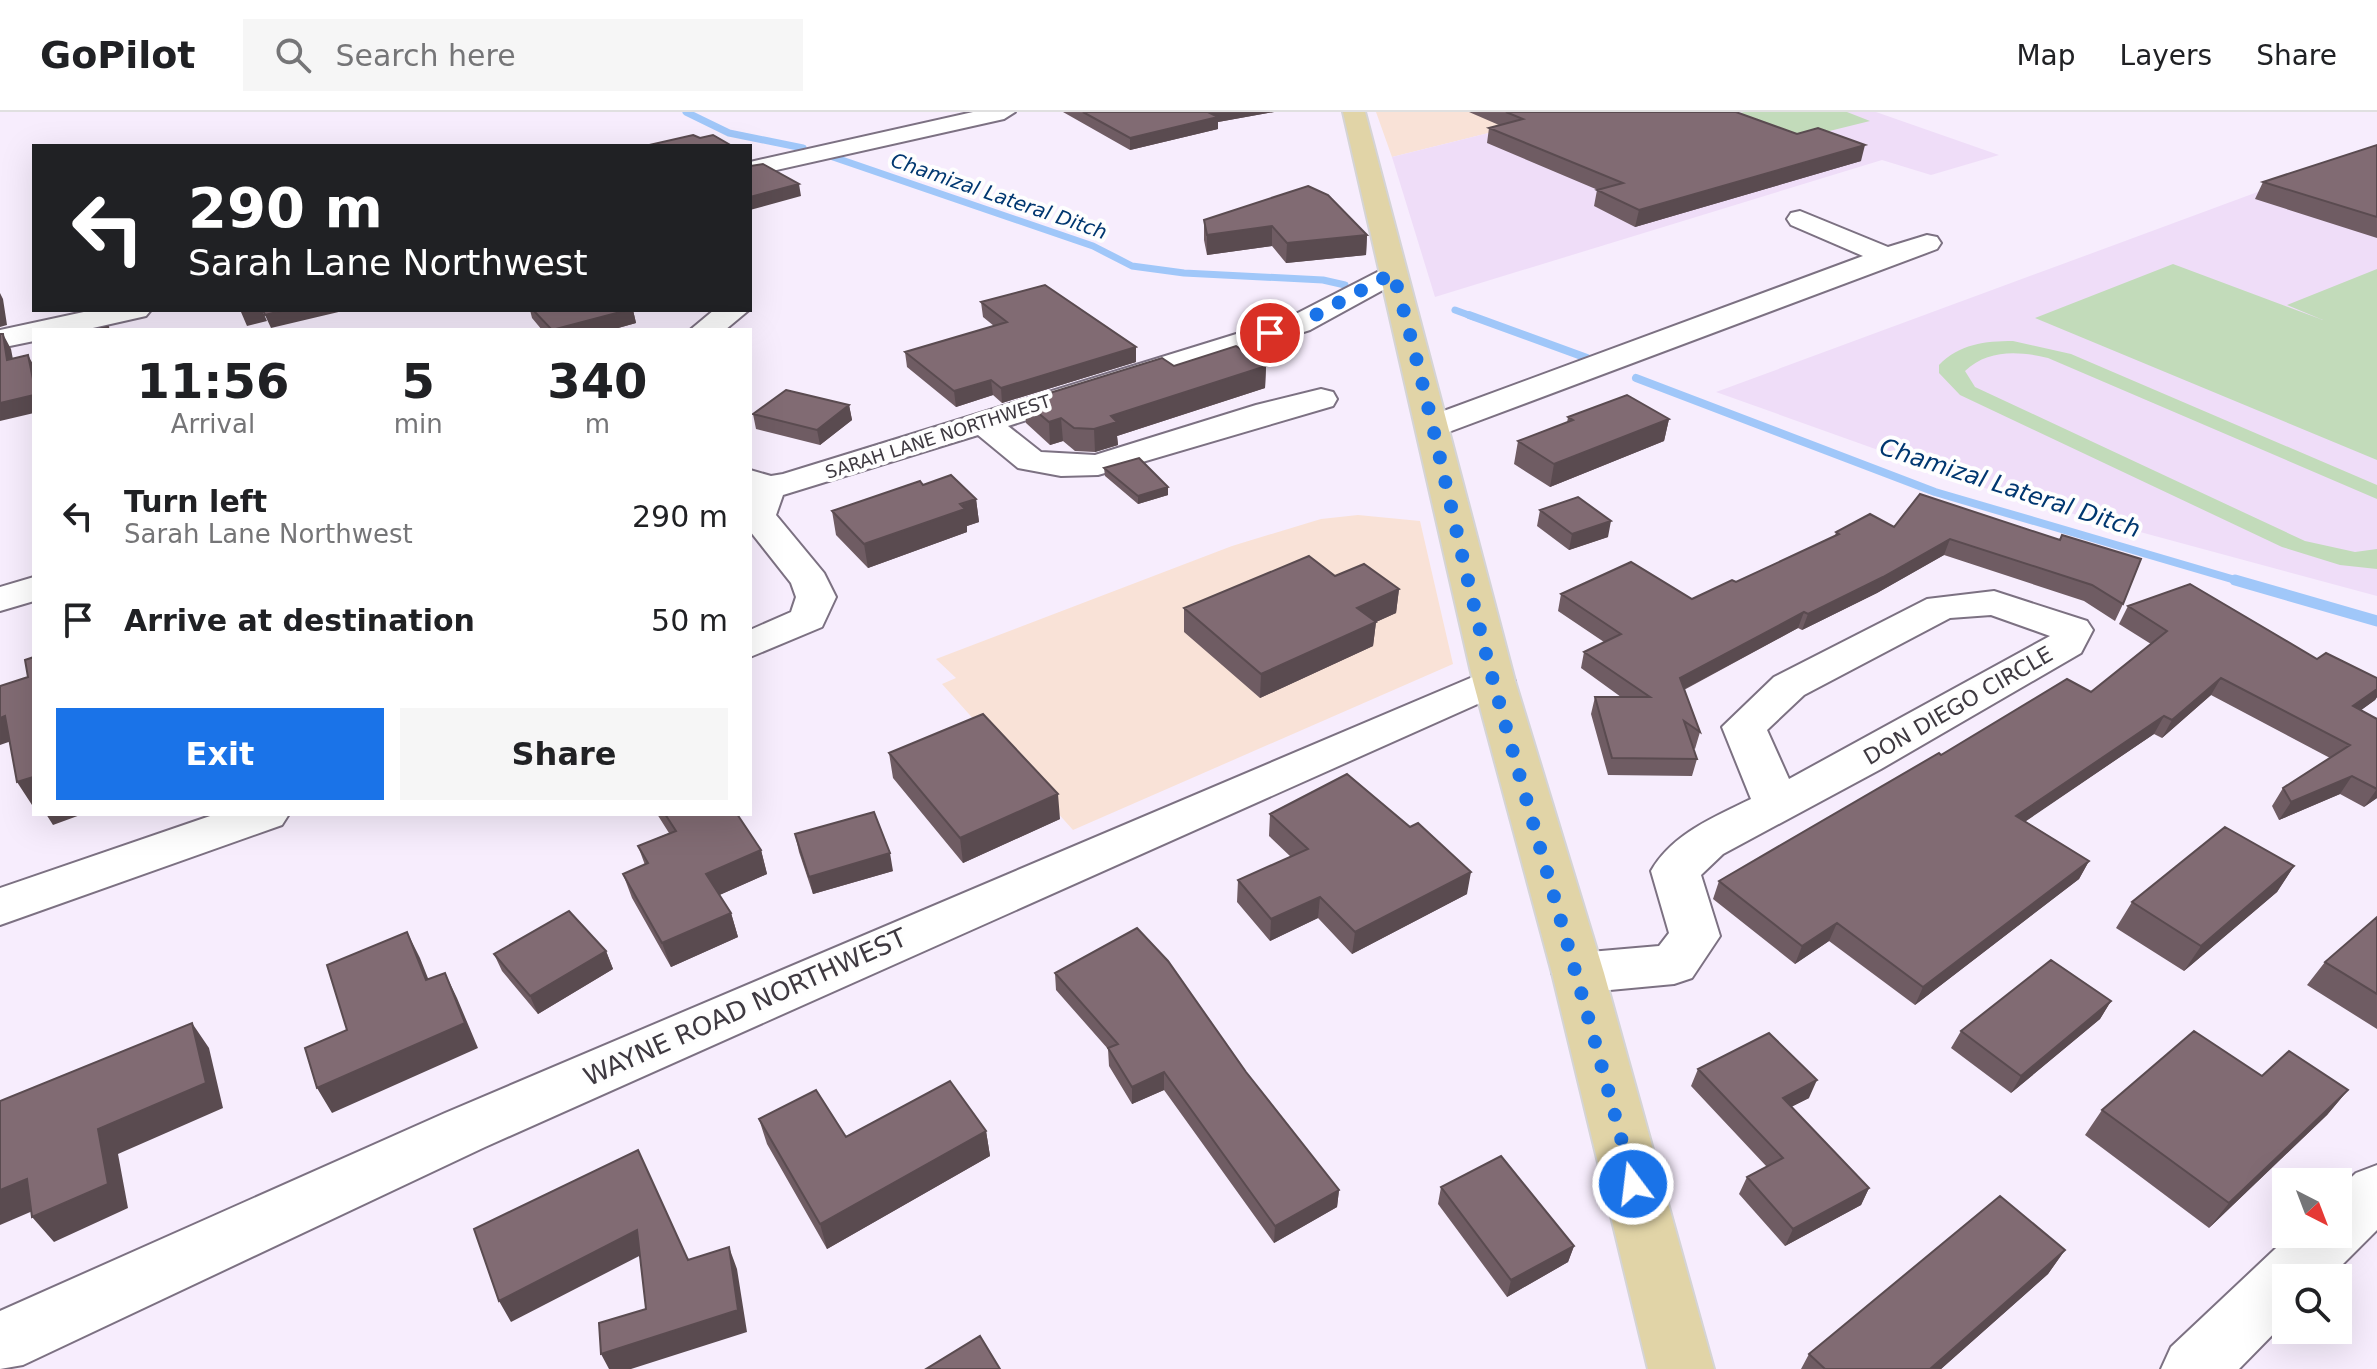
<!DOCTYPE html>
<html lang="en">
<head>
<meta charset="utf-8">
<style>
  body { margin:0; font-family:"DejaVu Sans",sans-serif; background:#f6f6f6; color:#202124; height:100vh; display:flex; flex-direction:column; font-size:30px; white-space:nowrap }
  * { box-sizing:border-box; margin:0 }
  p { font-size:26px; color:#757577 }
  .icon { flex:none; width:44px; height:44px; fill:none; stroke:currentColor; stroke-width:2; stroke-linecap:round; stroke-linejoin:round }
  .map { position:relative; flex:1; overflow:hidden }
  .side { position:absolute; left:32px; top:216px; width:720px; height:488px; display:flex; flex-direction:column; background:#fff; border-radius:0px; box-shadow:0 8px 32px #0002 }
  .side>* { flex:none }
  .banner { position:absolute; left:32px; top:32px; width:720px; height:168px; border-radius:0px; box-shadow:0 8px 32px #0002; background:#202124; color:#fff; overflow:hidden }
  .needle { width:52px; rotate:138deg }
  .controls { position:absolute; left:2272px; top:1056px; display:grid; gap:16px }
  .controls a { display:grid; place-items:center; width:80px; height:80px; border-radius:0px; background:#fff; box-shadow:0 8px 32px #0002; font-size:40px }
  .pin { position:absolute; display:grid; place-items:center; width:68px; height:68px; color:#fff; margin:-34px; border:4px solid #fff; border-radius:50%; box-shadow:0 2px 8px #0007 }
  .me { position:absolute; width:88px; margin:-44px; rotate:345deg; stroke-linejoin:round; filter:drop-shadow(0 0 6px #0008) }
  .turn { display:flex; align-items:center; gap:28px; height:168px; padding:0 24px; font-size:36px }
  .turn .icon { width:104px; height:104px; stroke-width:2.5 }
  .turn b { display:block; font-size:56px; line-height:68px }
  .eta { display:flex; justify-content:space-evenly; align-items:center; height:136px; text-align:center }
  .eta b { font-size:48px; font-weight:700; line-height:56px }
  .action { display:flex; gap:16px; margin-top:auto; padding:16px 24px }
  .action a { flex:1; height:92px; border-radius:0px; background:#1a73e8; color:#fff; font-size:32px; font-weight:700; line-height:92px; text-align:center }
  .action a+a { background:#f6f6f6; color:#202124 }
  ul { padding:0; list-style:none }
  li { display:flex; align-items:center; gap:24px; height:104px; padding:0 24px }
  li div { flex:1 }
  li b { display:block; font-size:30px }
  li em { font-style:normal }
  header { display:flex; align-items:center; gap:48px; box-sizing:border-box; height:112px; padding:0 40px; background:#fff; border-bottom:2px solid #e0e0e0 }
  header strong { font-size:38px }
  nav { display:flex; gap:44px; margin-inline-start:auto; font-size:28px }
  .search { width:560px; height:72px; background:#f6f6f6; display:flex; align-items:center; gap:20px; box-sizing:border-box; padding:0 28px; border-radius:0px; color:#757577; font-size:30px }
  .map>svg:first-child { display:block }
  .commercial { fill:#f9e2d7 }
  .built { fill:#efddf8 }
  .green { fill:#c2dbba }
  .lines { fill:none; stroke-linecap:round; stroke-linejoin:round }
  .stream-far2 { stroke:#a0c7f9; stroke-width:7 }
  .stream-far1 { stroke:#a0c7f9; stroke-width:8 }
  .stream { stroke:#a0c7f9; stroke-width:11 }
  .minor-casing { stroke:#7c7182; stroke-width:4 }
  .major-casing { stroke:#d5d4d5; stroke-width:4 }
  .minor { fill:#fff; fill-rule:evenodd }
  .major { fill:#e1d4a7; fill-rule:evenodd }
  .wall { fill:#6f5c63 }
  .shaded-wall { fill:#5a4b50 }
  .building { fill:#816b73; stroke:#5a4b50; stroke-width:2 }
  .route { stroke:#1a73e8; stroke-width:14; stroke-dasharray:0 25.2 }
  .labels { text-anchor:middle; stroke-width:8; stroke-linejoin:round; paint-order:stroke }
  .far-street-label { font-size:18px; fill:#3f3a41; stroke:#fefefe }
  .far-water-label { font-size:20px; font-style:italic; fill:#003770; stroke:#fefefe }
  .street-label { font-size:22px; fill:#3f3a41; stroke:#fefefe }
  .water-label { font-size:24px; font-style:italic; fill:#003770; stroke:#fefefe }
  .near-street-label { font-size:26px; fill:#3f3a41; stroke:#fefefe }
</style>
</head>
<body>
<header>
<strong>GoPilot</strong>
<div class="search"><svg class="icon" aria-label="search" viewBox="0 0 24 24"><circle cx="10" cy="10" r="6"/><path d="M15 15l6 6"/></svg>Search here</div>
<nav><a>Map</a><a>Layers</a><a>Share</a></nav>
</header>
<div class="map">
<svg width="2377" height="1257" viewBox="0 0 2377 1257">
  <rect width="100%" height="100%" fill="#f7edfd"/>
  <path class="commercial" d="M1376,0H1573L1392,45Z
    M1358,403L1420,409L1453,552L1073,718L942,572L956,566L936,547L1232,434L1321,407Z"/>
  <path class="built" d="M1573,0H1876L1999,43L1931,63L1882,48L1435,185L1392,45Z
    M2377,36V484L2007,384L1716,280Z"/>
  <path class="green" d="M1744,0H1847L1870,9L1793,28L1730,3Z
    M2173,152L2323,208L2287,193L2377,157V348L2035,206Z
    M2013,229L2071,242L2377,373V387L2048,246C2019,239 1988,237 1965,259L1975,275L2305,429L2355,440L2377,437V457L2340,453L2282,435L1960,283L1939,261V253C1959,232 1985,229 2013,229Z"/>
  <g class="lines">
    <path class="stream-far2" d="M686,0L729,21L803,36
      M833,45L1093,134L1132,154L1184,161L1323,168L1345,173
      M1455,198L1474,205"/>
    <path class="stream-far1" d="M1469,203L1587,246
      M1636,266L1935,380L2242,470"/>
    <path class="stream" d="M2235,468L2377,509"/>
    <g class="minor-casing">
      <path id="minor" d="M973,0H1015L1004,7L750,64V50Z
        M1800,99L1888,135L1927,123L1937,125L1941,131L1937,137L1446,321L1434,324L1422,321L1417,314L1422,307L1863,144L1791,113L1787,107L1791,101Z
        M1393,152L1403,155L1407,161L1403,167L1310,218L1008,314L1041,340L1095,343L1256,293L1321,277L1333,280L1337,287L1333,294L1098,363L1061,364L1018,356L978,323L783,383L776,403L824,461L836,485L822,515L750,545V518L791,500L796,485L791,471L750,419V358L771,364L783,362L1288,206Z
        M93,198H151L146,204L84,218H34V229L0,236V218Z
        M714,198H749L725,218H690Z
        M34,465V489L0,499V475Z
        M1994,479L2087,509L2093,518L2081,541L1881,657L1723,742L1701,763L1720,824L1692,866L1674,872L1578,881L1560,875L1552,861L1560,847L1578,841L1659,834L1669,821L1651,759C1672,722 1714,705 1751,687L1722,615L1774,565L1927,487ZM1991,503L2050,524L1789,667L1767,618L1804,583L1950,506Z
        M1494,556L1509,560L1515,569L1509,578L485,1035L23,1253L0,1257V1199L445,1001Z
        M216,702H289L282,713L0,813V776Z
        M2377,1053V1118L2329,1166H2286V1209L2239,1257H2161L2171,1235L2291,1122H2338V1078L2356,1061Z"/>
    </g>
    <g class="major-casing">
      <path id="major" d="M1343,0H1365L1515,569L1604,861L1714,1257H1648L1552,861L1473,569Z"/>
    </g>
    <use href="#minor" class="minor"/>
    <use href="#major" class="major"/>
  </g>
  <path class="wall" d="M1063,0H1274L1218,10V17L1130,38Z
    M1469,0H1736L1861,49L1635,115L1594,94L1597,78H1598L1487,31L1489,16L1499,13Z
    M2377,33V126L2255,87L2263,70Z
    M1204,108L1367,123L1366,143L1286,151L1272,134L1207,143L1204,128Z
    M981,190L1136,235V250L1002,291L993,283L956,295L907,255L905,240L994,214L983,205Z
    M530,198H633L636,211L611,218H542L532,206Z
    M1174,254H1266L1265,276L1117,324L1118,333L1095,340L1075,339L1063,329L1050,333L1026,311L1024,289Z
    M849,293L852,308L820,333L756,317L753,302Z
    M1568,305L1669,307L1664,329L1550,375L1514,352L1518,329L1567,311Z
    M1104,356L1168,375V383L1138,392L1105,364Z
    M923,373L976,387L979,410L967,414V420L868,456L836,423L832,399Z
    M1540,398L1608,425L1569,438L1537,414Z
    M1894,415L2060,428L2123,492L2115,509L2084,489L1944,443L1877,481L1802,518L1798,516L1684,578L1700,620L1695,637L1693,636L1697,647L1692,664L1608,663L1591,602L1595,585H1621L1581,556L1584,540L1604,530L1558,499L1561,482L1692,487L1736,470L1835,424L1836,420Z
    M1335,464L1399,477L1396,501L1376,510L1373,534L1260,586L1184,520V496Z
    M2128,494L2317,547L2377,566V585L2375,588L2361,598L2377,607V686L2364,695L2340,682L2279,708L2272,694L2283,676L2330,646L2211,583L2162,626L2154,622L2025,709L2089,749L2079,767L1915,893L1829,829L1795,852L1713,787L1719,769L1941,643L2091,580L2151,532L2119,512Z
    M889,641L1060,707L963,751L893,666Z
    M657,702H737L761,738L767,762L719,783L731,801L738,825L671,855L632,786L623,762L645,753L638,734L669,721Z
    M1270,702L1467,782L1352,842L1318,806L1270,829L1237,790L1238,768L1291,745L1269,724Z
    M795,722L893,759L813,782L799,740Z
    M2294,754L2277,780L2184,859L2116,816L2132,790Z
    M2377,805V917L2307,873L2325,850Z
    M606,839L613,857L538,902L502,859L494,842Z
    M1055,861L1246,960L1339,1078L1337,1095L1274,1131L1164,978L1132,992L1109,954L1108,937L1056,878Z
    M2111,889L2100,907L2011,981L1951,936L1961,919Z
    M1698,957L1809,986L1791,995L1869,1076L1861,1093L1785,1134L1739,1082L1747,1065L1767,1055L1691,974Z
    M2262,964L2348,978L2327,1003L2209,1116L2085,1023L2102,998Z
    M759,1007L846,1025L986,1019L990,1044L827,1137L767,1032Z
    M1441,1075L1574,1134L1568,1150L1507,1185L1438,1092Z
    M2065,1138L2048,1162L1941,1257H1801L1809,1242Z"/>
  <path class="shaded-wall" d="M1208,0H1274L1218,10V17L1130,38V26Z
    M1865,33L1861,49L1635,115L1639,98Z
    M799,72L801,84L750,98V85Z
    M1272,114V134L1207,143V123Z
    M1367,123L1366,143L1286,151L1287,131Z
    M0,181L3,187L7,213L0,215Z
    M252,198H262L267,209L247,214L241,200Z
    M285,198H347L271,216L265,203Z
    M628,198H633L636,211L611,218H552Z
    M3,222L11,237L16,263L7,248Z
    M1136,235V250L1002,291L1001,276Z
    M28,243L34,254V272Z
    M1266,254L1265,276L1117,324L1118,333L1095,340L1094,317L1111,304Z
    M991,268L993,283L956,295L954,279Z
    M34,283V301L0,309V291Z
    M849,293L852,308L820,333L817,318Z
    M1061,306L1063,329L1050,333L1049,310Z
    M1669,307L1664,329L1550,375L1554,352Z
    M1168,375V383L1138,392V384Z
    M976,387L979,410L967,414V420L868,456L864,432Z
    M1611,409L1608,425L1569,438L1572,422Z
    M1950,427L1944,443L1877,481L1802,518L1808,502Z
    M1399,477L1396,501L1376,510L1373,534L1260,586L1261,562L1357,496Z
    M1804,500L1798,516L1675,582L1680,566Z
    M2221,566L2211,583L2162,626L2172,608Z
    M2377,577V585L2375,588L2342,612L2353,594Z
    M5,604L20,626L0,633V606Z
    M2164,604L2154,622L2007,722L2016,704Z
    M2352,664L2340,682L2279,708L2291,690Z
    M33,665L34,667V692L32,693L17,670Z
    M2377,677V686L2364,695Z
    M1058,682L1060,707L963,751L960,726Z
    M46,702H83L53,713Z
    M761,738L767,762L713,786L706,762Z
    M890,741L893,759L813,782L809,765Z
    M2089,749L2079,767L1915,893L1923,875Z
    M2294,754L2277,780L2184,859L2201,834Z
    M1471,760L1467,782L1352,842L1355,820Z
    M1320,785L1318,806L1270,829L1271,807Z
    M731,801L738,825L671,855L662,831Z
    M1837,811L1829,829L1795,852L1802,834Z
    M407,820L420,846L439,894L426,868Z
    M606,839L613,857L538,902L530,884Z
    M445,861L457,886L478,936L332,1001L317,976Z
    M2111,889L2100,907L2011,981L2021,964Z
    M192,911L209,936L223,996L118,1042L128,1096L54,1130L32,1105L98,1017Z
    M1164,960V978L1132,992V975Z
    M1817,968L1809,986L1775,1003L1783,986Z
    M2348,978L2327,1003L2209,1116L2229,1091Z
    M986,1019L990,1044L827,1137L820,1112Z
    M27,1067L49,1092L0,1113V1078Z
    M1869,1076L1861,1093L1785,1134L1793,1117Z
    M1339,1078L1337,1095L1274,1131L1275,1114Z
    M637,1118L647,1140L511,1210L499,1189Z
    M1574,1134L1568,1150L1507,1185L1511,1168Z
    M729,1135L737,1157L747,1220L631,1257H609L601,1242Z
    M2065,1138L2048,1162L1941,1257H1930Z"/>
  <path class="building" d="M1083,0H1210H1208L1218,5L1130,26Z
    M1506,0H1736L1797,22L1818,16L1865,33L1639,98L1597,78L1623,71L1489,16L1523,7Z
    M693,23L700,26L713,23L732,34H645Z
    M2377,33V105L2263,70Z
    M763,52L799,72L750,85V54Z
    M1308,74L1328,83L1367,123L1287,131L1272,114L1207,123L1204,108Z
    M1045,173L1136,235L1001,276L991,268L954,279L905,240L1007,210L981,190Z
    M263,198H285L265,203Z
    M533,198H628L552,218Z
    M108,215L109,218H94Z
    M0,222H3L7,248L28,243L34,272V283L0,291Z
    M1236,234L1266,254L1111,304L1117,310L1094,317L1074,316L1061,306L1049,310L1024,289L1162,246L1174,254Z
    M786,278L849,293L817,318L753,302Z
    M1627,283L1669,307L1554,352L1518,329L1573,308L1568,305Z
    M1139,346L1168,375L1138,384L1104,356Z
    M951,363L976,387L960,392L965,397L864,432L832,399L920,369L923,373Z
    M1920,382L2060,428L2062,423L2141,447L2123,492L2092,473L1950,427L1883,465L1808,502L1804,500L1680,566L1700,620L1684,609L1697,647L1612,646L1595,585H1650L1584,540L1621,522L1561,482L1631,450L1692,487L1732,468L1736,470L1839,422L1836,420L1870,402L1894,415Z
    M1578,385L1611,409L1572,422L1540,398Z
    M1309,444L1335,464L1364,452L1399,477L1357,496L1376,510L1261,562L1184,496Z
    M2190,472L2317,547L2326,541L2377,566V577L2353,594L2377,607V677L2352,664L2291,690L2283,676L2350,633L2221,566L2172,608L2164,604L2016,704L2089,749L1923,875L1837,811L1802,834L1719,769L1939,641L1941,643L2067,567L2091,580L2167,519L2128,494Z
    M34,545V671L33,665L17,670L5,604L0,606V574L28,565L25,548Z
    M983,602L1058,682L960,726L889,641Z
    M1347,662L1410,715L1418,711L1471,760L1355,820L1320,785L1271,807L1238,768L1308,737L1270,702Z
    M874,700L890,741L809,765L795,722Z
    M665,702H737L761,738L706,762L731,801L662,831L623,762L648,751L638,734L676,719Z
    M2225,715L2294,754L2201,834L2132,790Z
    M569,799L606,839L530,884L494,842Z
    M2377,805V882L2325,850Z
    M1137,816L1168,849L1246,960L1339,1078L1275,1114L1164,960L1132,975L1108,936L1118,932L1055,861Z
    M407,820L426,868L445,861L465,911L317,976L305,936L347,918L327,853Z
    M2051,848L2111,889L2021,964L1961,919Z
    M192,911L206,971L98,1017L108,1072L32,1105L27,1067L0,1078V989Z
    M2194,919L2262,964L2289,939L2348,978L2229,1091L2102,998Z
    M1769,921L1817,968L1783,986L1869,1076L1793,1117L1747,1065L1783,1046L1698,957Z
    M950,969L986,1019L820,1112L759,1007L816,978L846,1025Z
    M638,1038L688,1148L729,1135L738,1198L601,1242L599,1211L646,1197L637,1118L499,1189L474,1117Z
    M1501,1044L1574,1134L1511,1168L1441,1075Z
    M2000,1084L2065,1138L1930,1257H1825L1809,1242Z
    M980,1224L1000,1257H926Z"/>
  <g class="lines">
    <path class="route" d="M1270,221L1299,212L1393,161C1433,297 1457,436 1494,572C1540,739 1590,905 1633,1072"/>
  </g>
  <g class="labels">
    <g class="far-street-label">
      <text transform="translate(938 325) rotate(-18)" y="6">SARAH LANE NORTHWEST</text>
    </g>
    <g class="far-water-label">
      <text transform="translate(999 84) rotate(19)" y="7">Chamizal Lateral Ditch</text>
    </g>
    <g class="street-label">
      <text transform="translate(1958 593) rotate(-30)" y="8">DON DIEGO CIRCLE</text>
    </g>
    <g class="water-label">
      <text transform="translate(2010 376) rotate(18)" y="8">Chamizal Lateral Ditch</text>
    </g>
    <g class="near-street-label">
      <text transform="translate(745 895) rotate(-24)" y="9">WAYNE ROAD NORTHWEST</text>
    </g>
  </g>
</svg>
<div class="controls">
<a><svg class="needle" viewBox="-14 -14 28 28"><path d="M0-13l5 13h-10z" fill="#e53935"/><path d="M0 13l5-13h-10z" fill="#757577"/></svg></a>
<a><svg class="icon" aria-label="search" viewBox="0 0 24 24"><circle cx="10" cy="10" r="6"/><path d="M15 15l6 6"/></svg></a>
</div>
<div class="pin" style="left:1270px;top:221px;background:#d93025"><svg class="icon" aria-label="arrive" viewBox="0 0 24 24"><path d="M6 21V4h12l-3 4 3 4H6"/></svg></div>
<svg class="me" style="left:1633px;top:1072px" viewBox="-20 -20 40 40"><circle r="17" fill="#1a73e8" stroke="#fff" stroke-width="3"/><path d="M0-11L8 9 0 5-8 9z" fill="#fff"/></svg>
<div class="banner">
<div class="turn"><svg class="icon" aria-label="left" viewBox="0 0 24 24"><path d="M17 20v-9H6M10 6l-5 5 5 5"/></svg><div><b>290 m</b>Sarah Lane Northwest</div></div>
</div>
<section class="side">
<div class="eta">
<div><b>11:56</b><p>Arrival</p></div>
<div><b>5</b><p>min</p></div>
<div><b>340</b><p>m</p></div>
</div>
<ul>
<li><svg class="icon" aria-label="left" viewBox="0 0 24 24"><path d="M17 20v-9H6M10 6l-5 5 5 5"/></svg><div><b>Turn left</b><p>Sarah Lane Northwest</p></div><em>290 m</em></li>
<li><svg class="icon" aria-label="arrive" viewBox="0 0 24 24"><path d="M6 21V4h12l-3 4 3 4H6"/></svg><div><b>Arrive at destination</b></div><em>50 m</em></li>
</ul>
<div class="action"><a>Exit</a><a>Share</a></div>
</section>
</div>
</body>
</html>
